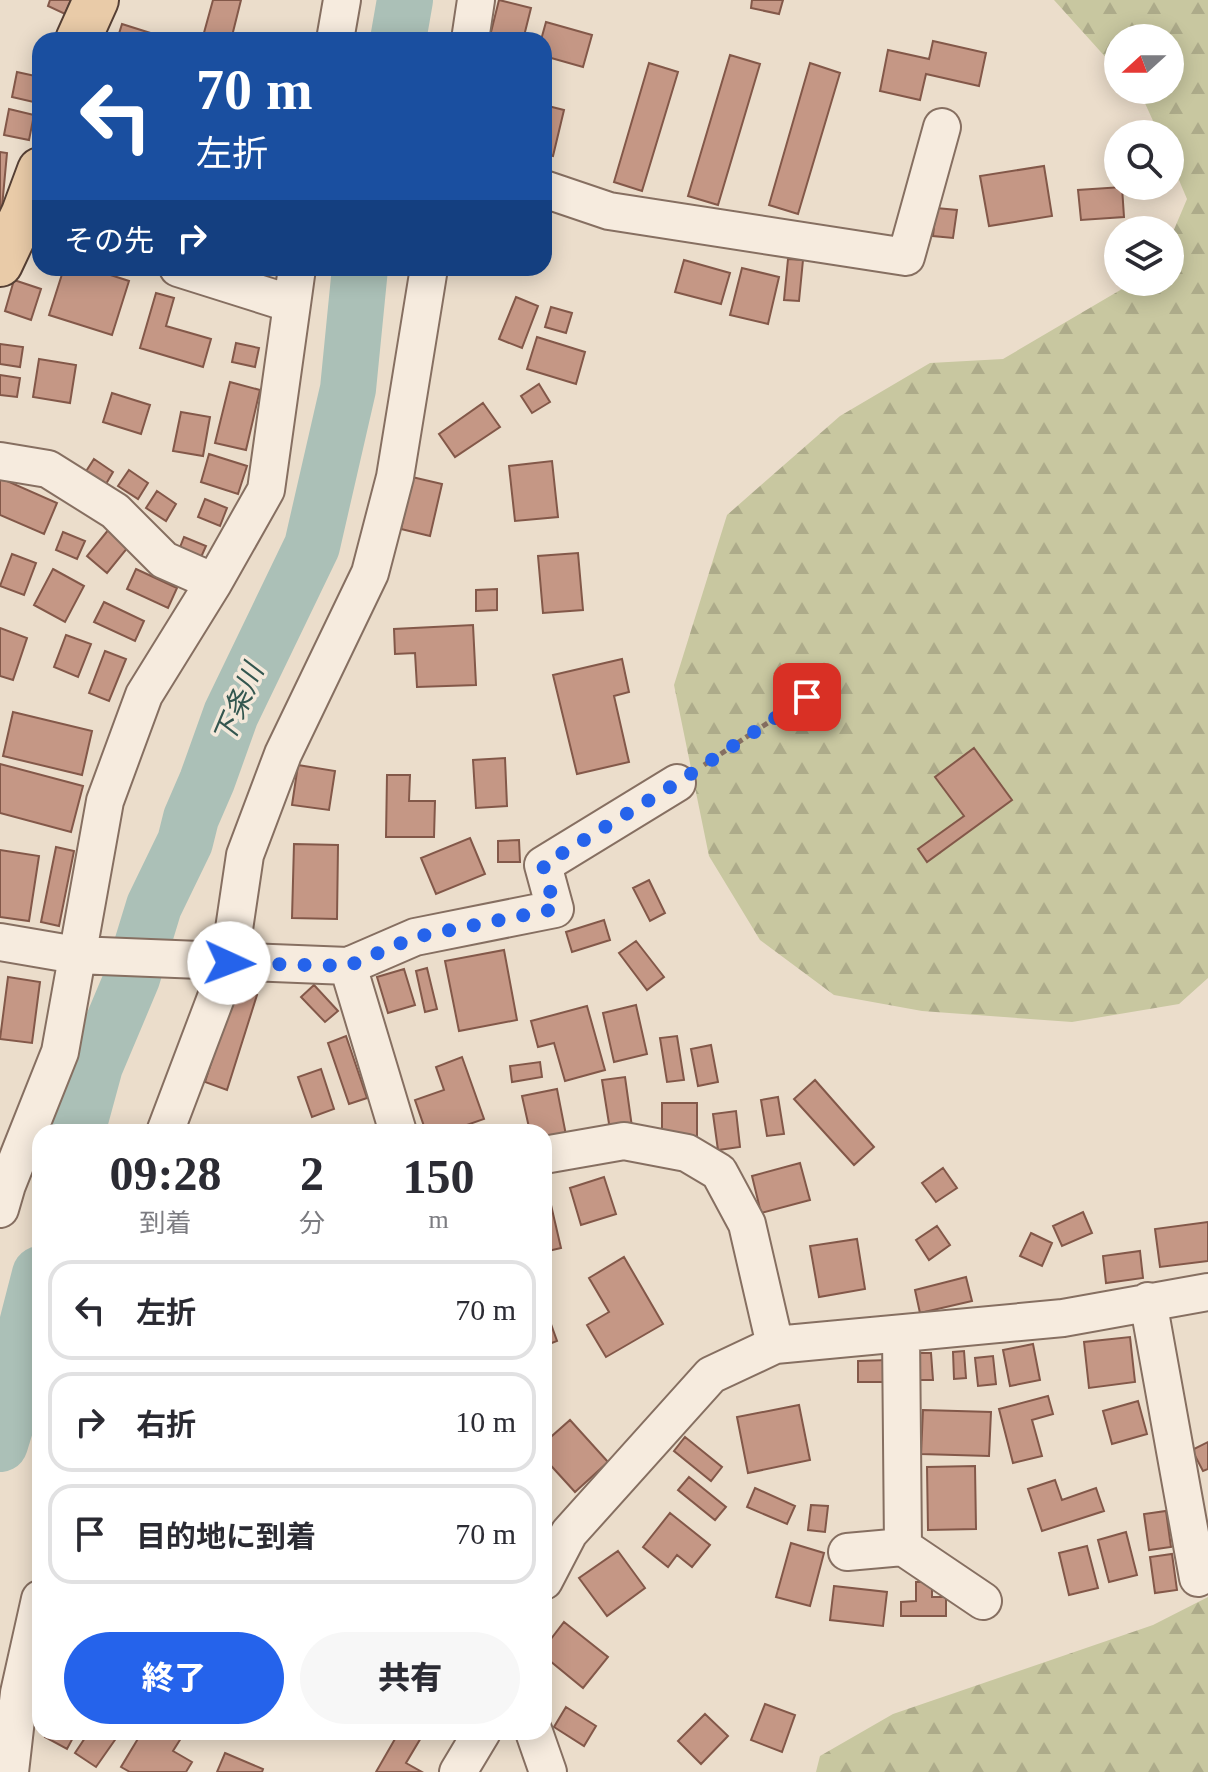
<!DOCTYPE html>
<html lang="ja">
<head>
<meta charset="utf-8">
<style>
  body { margin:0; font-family:"Times New Roman","Noto Sans JP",serif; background:#f7f7f7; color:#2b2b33; height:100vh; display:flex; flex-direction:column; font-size:30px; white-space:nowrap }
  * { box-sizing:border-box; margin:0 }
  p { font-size:26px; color:#7c7c81 }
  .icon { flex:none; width:44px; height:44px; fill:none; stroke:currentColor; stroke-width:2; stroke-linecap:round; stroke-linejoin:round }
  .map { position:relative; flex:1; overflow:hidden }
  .sheet { position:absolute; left:32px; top:1124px; width:520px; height:616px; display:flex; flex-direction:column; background:#fff; border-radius:24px; box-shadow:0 4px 20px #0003 }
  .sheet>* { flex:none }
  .top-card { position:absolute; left:32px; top:32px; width:520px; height:244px; border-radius:24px; box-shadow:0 4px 20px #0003; background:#1a4fa0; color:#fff; overflow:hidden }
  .needle { width:52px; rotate:249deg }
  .fabs { position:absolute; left:1104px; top:24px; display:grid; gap:16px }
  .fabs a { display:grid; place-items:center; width:80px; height:80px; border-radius:50%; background:#fff; box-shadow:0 4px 20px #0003; font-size:40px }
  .pin { position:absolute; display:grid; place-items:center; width:68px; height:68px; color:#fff; margin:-34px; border-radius:16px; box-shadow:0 4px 12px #0006 }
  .me { position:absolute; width:88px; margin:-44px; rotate:92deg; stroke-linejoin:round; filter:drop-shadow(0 0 6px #0008) }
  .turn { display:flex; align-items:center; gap:28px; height:168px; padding:0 32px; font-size:36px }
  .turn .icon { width:104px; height:104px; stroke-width:2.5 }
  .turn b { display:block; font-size:56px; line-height:68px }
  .then { display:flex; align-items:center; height:76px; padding:0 32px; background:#0003; gap:16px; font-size:30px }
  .eta { display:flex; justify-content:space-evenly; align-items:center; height:136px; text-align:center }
  .eta b { font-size:48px; font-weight:800; line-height:56px }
  .primary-button { display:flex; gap:16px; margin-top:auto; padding:16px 32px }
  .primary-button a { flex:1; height:92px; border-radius:48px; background:#2563eb; color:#fff; font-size:32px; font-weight:800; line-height:92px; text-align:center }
  .primary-button a+a { background:#f7f7f7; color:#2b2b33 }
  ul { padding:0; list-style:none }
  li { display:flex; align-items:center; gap:24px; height:100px; margin:0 16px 12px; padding:0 16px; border:4px solid #e1e1e2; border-radius:24px }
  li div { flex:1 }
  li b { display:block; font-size:30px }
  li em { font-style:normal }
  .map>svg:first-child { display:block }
  .forest { fill:url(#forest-firs) }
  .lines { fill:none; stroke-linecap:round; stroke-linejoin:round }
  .river { stroke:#abc0b7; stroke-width:56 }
  .building { fill:#c59785; stroke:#835849; stroke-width:2 }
  .minor-casing { stroke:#866f61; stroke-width:40 }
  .major-casing { stroke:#553f34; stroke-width:48 }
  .path { stroke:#866f61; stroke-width:5; stroke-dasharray:6 4; stroke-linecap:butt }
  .minor { stroke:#f6ebde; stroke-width:36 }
  .major { stroke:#e9cba8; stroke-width:44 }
  .route { stroke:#2563eb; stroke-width:14; stroke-dasharray:0 25.2 }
  .labels { text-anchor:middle; stroke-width:7; stroke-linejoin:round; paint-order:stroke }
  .water-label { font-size:28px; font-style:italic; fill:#33564f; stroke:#f3e8da }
</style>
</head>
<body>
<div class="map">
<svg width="1208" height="1772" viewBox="0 0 1208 1772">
  <defs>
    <pattern id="forest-firs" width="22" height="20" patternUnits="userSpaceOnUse" patternTransform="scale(2)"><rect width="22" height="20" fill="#c8c7a0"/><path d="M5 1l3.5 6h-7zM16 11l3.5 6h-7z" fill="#adab8a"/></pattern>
  </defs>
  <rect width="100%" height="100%" fill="#ebddcb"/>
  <path class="forest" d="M1054,0H1208V978L1179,1004L1072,1022L922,1011L834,995L760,940L709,856L674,685L727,515L840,416L930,363L1003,359L1134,282H1170V239L1187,199L1170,159V134H1159L1144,101L1135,90H1170V38H1118V71Z
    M1208,1597V1772H816L820,1756L893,1714L1153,1625Z"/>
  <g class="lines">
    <path class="river" d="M398,40L405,0
      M77,1132L95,1066L132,978L154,906L185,842L191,818L207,781L231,714L312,546L348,389L360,268
      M0,1444L13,1402L23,1340L40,1274"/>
  </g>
  <path class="building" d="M50,0H71L65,14L48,6Z
    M213,0H241L231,40H202Z
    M499,0L531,8L523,40H489Z
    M752,0H783L779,14L751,8Z
    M546,22L592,35L583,67L544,56V40H541Z
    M122,24L163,37L162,40H117Z
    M933,41L986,53L979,86L926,74L920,100L880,91L888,50L929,59Z
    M730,55L760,64L718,205L688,196Z
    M649,63L678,72L642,191L614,182Z
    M810,63L840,73L798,214L769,205Z
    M17,72L40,77L38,103L12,97Z
    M544,105L564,110L553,156L544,154Z
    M9,109L34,115L29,140L4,135Z
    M0,152L7,153L0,229Z
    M1044,166L1052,216L989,226L980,176Z
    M1122,187L1124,217L1081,220L1078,190Z
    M936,208L957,210L953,238L933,236Z
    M788,259L803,260L799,301L784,300Z
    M684,260L730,273L721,304L675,292Z
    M64,268H89L129,281L112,335L49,315Z
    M742,268L779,277L768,324L730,315Z
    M14,280L41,289L31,320L5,311Z
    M156,293L174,298L166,326L211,339L203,367L140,348Z
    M516,297L538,306L522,348L499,339Z
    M551,307L572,313L566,333L545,327Z
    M537,337L585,352L576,384L527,369Z
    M236,343L259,348L255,367L232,362Z
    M0,344L23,347L20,367L0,364Z
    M39,359L76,365L70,403L33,397Z
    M0,375L20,378L17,397L0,395Z
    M230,382L260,390L246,450L215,443Z
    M539,384L550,402L532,413L521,396Z
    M112,393L150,405L141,434L103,422Z
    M483,403L500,427L455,457L439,434Z
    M181,412L210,417L203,456L173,451Z
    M209,454L247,466L238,494L201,482Z
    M94,459L113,472L103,489L83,476Z
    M552,461L558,517L515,521L509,466Z
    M129,470L148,483L138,499L118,486Z
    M412,477L442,484L430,536L401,529Z
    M0,478L57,503L44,534L0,515Z
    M157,491L176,504L166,521L146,508Z
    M205,499L227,508L220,526L198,517Z
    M109,529L129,546L107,573L87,556Z
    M63,532L85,541L77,559L56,550Z
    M184,537L206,546L198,564L177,555Z
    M578,553L583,610L543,613L538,556Z
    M12,554L36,563L24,595L0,586Z
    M53,569L84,586L65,622L34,605Z
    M136,569L177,588L168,608L127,589Z
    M497,589V610L476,611V590Z
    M104,602L144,621L135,641L94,622Z
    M473,625L476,685L417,687L415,653L395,654L394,629Z
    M0,628L27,638L13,680L0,676Z
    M66,635L91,644L78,677L54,667Z
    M105,651L126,659L109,701L89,693Z
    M622,659L629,692L614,696L629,762L577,774L553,675Z
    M13,712L92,731L82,775L3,756Z
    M974,748L1012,800L927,862L918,849L964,816L935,777Z
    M505,758L507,806L476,808L473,760Z
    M0,764L83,786L71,832L0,813Z
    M298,765L335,771L329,810L292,805Z
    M387,775H410L409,801H435L434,837H386Z
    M470,838L485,874L436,894L421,858Z
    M519,840L520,862H498V841Z
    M294,844L338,845L337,919L292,918Z
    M56,847L74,851L59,926L41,922Z
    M0,850L39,856L29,921L0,917Z
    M649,880L665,913L650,921L633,888Z
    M604,920L610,940L572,952L566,932Z
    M636,941L664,977L647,990L619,953Z
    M504,950L517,1020L459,1031L445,961Z
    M427,968L437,1009L425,1012L416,971Z
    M404,969L415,1005L388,1013L377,977Z
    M8,977L40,982L32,1043L0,1039Z
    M314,985L338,1011L325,1022L301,997Z
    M235,988L257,995L227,1090L205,1082Z
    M636,1005L647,1054L614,1062L603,1013Z
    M587,1006L605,1070L565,1081L554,1043L538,1047L531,1021Z
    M346,1036L367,1098L349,1104L328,1043Z
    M677,1036L684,1080L667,1082L660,1038Z
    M711,1045L718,1082L698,1086L691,1049Z
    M462,1057L484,1119L447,1132H426L415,1100L444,1090L436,1067Z
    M540,1062L542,1077L512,1082L510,1066Z
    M321,1069L334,1109L312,1117L298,1077Z
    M625,1077L632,1127L610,1130L602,1080Z
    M815,1080L874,1147L854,1165L794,1099Z
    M557,1089L566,1135L544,1140V1132H530L522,1096Z
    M778,1097L784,1134L767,1136L761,1100Z
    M662,1103H697V1136L662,1135Z
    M736,1111L740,1147L718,1150L713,1114Z
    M800,1163L810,1200L761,1213L752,1176Z
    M943,1168L957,1188L936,1202L922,1183Z
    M604,1177L616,1214L581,1225L570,1188Z
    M551,1205L561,1248L544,1252V1206Z
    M1083,1212L1092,1233L1062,1246L1053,1226Z
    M1208,1222V1261L1160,1267L1155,1229Z
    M937,1226L950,1245L929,1260L916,1240Z
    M1031,1233L1052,1243L1042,1266L1020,1256Z
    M857,1239L865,1289L819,1297L810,1246Z
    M1140,1251L1143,1278L1106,1283L1103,1256Z
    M624,1257L663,1324L606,1357L587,1325L609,1312L589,1278Z
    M966,1277L972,1301L920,1313L915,1290Z
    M547,1313L557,1341L544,1346V1314Z
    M1130,1337L1135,1382L1089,1388L1084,1342Z
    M1033,1344L1040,1380L1010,1386L1003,1350Z
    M964,1351L966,1378L954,1379L953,1352Z
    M919,1353H931L933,1380H920Z
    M993,1356L996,1384L978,1386L975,1358Z
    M889,1360V1382H858V1361Z
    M1048,1396L1053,1414L1032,1420L1042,1456L1013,1463L999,1409Z
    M1138,1401L1147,1434L1112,1444L1103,1411Z
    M799,1405L810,1460L748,1473L737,1417Z
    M923,1410L991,1412L989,1456L921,1454Z
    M570,1420L608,1462L575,1492L544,1458V1443Z
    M685,1437L722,1467L711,1481L674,1451Z
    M1208,1442V1469L1203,1471L1192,1450Z
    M975,1466L976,1529L928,1530L927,1467Z
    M689,1477L726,1507L715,1520L678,1490Z
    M1055,1480L1062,1500L1096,1488L1104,1511L1042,1531L1028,1489Z
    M755,1488L795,1506L787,1524L747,1507Z
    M811,1505L828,1506L825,1532L808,1530Z
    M1166,1511L1171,1547L1149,1550L1144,1514Z
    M670,1513L710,1545L692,1567L677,1555L668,1567L643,1547Z
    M1126,1532L1137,1575L1109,1582L1098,1540Z
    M791,1543L824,1553L810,1606L776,1597Z
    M1087,1546L1098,1588L1069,1595L1059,1553Z
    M618,1551L645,1588L607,1616L579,1578Z
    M1172,1554L1177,1590L1155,1593L1150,1557Z
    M916,1582H932V1597H946V1616H901V1602L916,1601Z
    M834,1586L887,1592L883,1626L830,1620Z
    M564,1622L608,1657L583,1688L544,1656V1648Z
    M765,1704L795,1715L782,1752L751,1740Z
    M566,1707L596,1726L584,1746L554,1727Z
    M705,1714L728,1736L701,1764L678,1741Z
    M47,1732H76L67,1749L45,1737Z
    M89,1732H110L117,1737L96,1767L75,1753Z
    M142,1732H177L183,1735L173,1751L192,1762L186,1772H130L121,1767Z
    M399,1732H415L422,1736L406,1763L422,1772H376Z
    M225,1753L263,1769L262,1772H217Z"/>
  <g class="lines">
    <g class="minor-casing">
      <path id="minor" d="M335,40L342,0
        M470,40L476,0
        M544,189L609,211L906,257L942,127
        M178,268L292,304L297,268
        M0,461L48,469L115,511L164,560L214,582
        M0,942L76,955L348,966L415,937L555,909L543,865L677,783
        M348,966L398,1132
        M165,1132L229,963L245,855L283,754L370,573L395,477L429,268
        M544,1155L624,1141L687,1153L719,1172L747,1224L775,1345
        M0,1209L7,1185L60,1052L105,801L144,695L214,582L266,490L292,304
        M1148,1301L1198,1578
        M901,1334L903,1547
        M847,1552L903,1547L983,1601
        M544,1581L569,1533L711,1375L775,1345L1063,1318L1208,1292
        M534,1732L548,1772
        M10,1772L19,1693L40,1599
        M458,1772L482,1732"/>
    </g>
    <g class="major-casing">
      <path id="major" d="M78,40L96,0
        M0,264L24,213L40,170"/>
    </g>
    <path class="path" d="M704,765L807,697"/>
    <use href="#minor" class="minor"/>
    <use href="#major" class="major"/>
  </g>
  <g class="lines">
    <path class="route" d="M229,963L348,966L415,937L555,909L543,865L677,783L807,697"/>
  </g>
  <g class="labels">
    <g class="water-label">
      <text transform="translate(238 704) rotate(-67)" y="10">下条川</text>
    </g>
  </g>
</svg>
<div class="fabs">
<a><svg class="needle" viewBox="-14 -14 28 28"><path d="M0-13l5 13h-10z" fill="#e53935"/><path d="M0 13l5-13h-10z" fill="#7c7c81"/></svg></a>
<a><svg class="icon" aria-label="search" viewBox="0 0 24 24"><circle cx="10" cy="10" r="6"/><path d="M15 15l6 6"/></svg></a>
<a><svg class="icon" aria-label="layers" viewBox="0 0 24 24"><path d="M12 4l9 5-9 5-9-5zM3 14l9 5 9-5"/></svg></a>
</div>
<div class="pin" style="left:807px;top:697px;background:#d93025"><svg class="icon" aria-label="arrive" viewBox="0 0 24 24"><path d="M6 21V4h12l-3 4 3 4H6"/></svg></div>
<svg class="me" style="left:229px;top:963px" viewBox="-20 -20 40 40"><circle r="19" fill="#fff"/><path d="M0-13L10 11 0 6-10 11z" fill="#2563eb"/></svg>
<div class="top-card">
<div class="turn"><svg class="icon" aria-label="left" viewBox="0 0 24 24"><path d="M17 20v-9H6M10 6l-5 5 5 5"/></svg><div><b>70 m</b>左折</div></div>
<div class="then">その先<svg class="icon" aria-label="right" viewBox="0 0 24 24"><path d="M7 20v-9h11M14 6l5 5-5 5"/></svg></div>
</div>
<section class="sheet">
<div class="eta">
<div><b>09:28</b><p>到着</p></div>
<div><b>2</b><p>分</p></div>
<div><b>150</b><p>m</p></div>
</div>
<ul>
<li><svg class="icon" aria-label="left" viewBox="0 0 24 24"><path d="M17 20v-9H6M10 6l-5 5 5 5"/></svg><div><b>左折</b></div><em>70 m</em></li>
<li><svg class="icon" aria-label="right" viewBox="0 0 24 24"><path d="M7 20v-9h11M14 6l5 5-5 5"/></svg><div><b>右折</b></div><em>10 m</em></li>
<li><svg class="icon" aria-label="arrive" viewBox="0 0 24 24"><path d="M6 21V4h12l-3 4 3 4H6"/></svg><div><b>目的地に到着</b></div><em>70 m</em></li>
</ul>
<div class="primary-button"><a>終了</a><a>共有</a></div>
</section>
</div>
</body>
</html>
